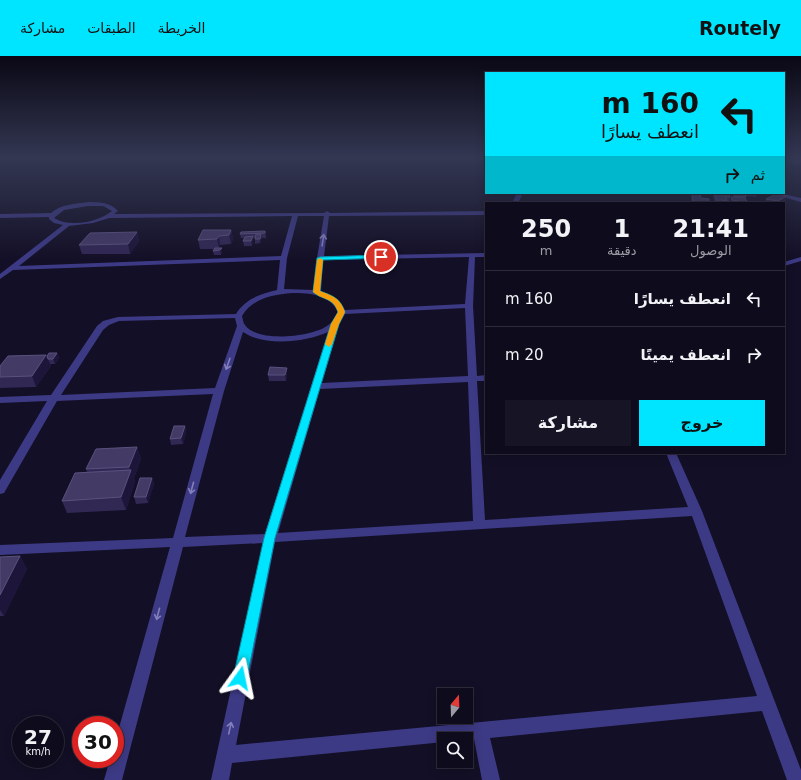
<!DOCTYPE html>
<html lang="ar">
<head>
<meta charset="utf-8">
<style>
  body { margin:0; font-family:"DejaVu Sans",Cairo,sans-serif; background:#171425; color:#f1f3f6; direction:rtl; height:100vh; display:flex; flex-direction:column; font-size:15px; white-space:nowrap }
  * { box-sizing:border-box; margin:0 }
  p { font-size:13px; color:#9b9ba3 }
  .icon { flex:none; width:22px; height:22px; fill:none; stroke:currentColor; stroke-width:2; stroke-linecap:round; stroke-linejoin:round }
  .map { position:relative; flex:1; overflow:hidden; direction:ltr }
  .details { position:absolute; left:485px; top:146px; width:300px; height:252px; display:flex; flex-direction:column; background:#0e0b1c; border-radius:0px; box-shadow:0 2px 10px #0003,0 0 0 1px #2e2b3b; direction:rtl }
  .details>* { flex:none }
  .top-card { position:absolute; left:485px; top:16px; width:300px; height:122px; border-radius:0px; box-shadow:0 2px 10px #0003,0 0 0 1px #2e2b3b; direction:rtl; background:#00e5ff; color:#111; overflow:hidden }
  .needle { width:26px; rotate:19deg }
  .fabs { position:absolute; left:437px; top:632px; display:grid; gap:8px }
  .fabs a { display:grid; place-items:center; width:36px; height:36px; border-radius:0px; background:#0e0b1c; box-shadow:0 2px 10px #0003,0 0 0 1px #2e2b3b; font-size:20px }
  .speed { position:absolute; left:12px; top:660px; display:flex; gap:8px; font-size:20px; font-weight:700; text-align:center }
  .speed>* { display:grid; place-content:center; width:52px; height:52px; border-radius:50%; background:#0e0b1c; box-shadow:0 2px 10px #0003,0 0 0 1px #2e2b3b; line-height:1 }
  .speed small { font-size:10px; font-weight:400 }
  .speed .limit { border:6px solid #d22; background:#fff; color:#111 }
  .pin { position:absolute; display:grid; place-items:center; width:34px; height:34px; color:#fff; margin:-17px; border:2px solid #fff; border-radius:50%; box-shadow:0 1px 4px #0007 }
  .me { position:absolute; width:44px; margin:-22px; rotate:12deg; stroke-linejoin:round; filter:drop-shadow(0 0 3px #0008) }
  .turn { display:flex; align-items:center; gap:14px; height:84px; padding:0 20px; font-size:18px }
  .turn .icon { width:52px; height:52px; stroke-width:2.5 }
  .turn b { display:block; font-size:28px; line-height:34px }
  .then { display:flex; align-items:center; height:38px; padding:0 20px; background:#0003; gap:8px; font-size:15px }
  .eta { display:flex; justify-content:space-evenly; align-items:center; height:68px; text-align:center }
  .eta b { font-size:24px; font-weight:700; line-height:28px }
  .cta { display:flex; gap:8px; margin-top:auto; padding:8px 20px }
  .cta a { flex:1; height:46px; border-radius:0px; background:#00e5ff; color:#111; font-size:16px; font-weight:700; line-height:46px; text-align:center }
  .cta a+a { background:#171425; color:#f1f3f6 }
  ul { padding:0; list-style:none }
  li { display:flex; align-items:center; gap:12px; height:56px; padding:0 20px; border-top:1px solid #2e2b3b }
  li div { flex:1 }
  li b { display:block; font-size:15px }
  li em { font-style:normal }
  header { display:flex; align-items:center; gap:24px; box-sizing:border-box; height:56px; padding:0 20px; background:#00e5ff; color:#111 }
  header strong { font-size:19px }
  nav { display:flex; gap:22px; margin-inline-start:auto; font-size:14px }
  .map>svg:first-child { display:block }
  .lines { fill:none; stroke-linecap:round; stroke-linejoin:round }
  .minor { fill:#3d3a85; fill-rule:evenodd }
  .wall { fill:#312854 }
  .shaded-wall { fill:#1d163a }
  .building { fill:#433a66; stroke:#5a527e }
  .oneway { stroke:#837fbc }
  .route { fill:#00e5ff; stroke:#0095a6 }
  .slow { fill:#f59e0b }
</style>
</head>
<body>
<header>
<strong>Routely</strong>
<nav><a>الخريطة</a><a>الطبقات</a><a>مشاركة</a></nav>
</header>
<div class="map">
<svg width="801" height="724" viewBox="0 0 801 724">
  <rect width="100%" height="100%" fill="#130f26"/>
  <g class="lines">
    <path class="minor" d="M517,137H523L518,147H512Z
      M768,137H778L801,142V146Z
      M88,146C99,146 110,146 118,155L114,158L324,157L327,155L330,157L486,155V159L329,160L324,200L486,197V201H475L473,250L477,320L486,319V325H477L485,464L688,451L666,397H676L702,455L801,714V724H787L762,655L490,682L500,724H482L474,683H444V686L232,707L229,724H211L263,487L183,491L122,724H104L110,703H115V686L170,491L0,499V489L173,482L213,338L57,345L4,437L0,438V424L47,345L0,347V341L51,339L97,270L103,265L118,261L236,258C245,243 260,238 277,234L280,204L13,214L0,223V218L63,169L54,167L49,163V161L0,162V158L51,157C61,148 75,148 88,146ZM88,150H103L112,155C98,166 70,172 54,162L64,154ZM292,160L281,200L19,210L69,170L93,167L109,162ZM298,160H324L317,202L314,234L284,233L287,202ZM469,201L465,248L345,254L337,243L321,236L323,204ZM292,237C310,237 329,238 338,256C335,262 333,266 327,270C311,281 257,287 245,269C243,267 243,263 242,260C253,242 272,239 292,237ZM465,252L468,320L322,327L339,269L345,258ZM235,262L237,270L215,332L61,339L103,274L109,269L119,265ZM243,276C265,291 306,286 328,276L265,478L185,481L224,335ZM468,326L473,465L278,477L320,333ZM692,460L757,640L236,689L275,486Z
      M801,201V205L784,210V206Z"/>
  </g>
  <path class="wall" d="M784,103H801V108L797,107V109H792L790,105L784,106Z
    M714,137L725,138V137H743V138L746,141L745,144L748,147H730V145L731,141H732L733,139H730V141L729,145V147H715L713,141Z
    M746,137H757L756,141L746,140Z
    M692,138L701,142L709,143V147H691V142Z
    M787,140L786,145L781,147H765L766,143Z
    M231,174L233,183L231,188L220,189L219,192L222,196L221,199H214L213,195L214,193H200L198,184Z
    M265,175L266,180V182H262L260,187L255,188V182H253V185L252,190H244L243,185L244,182H241L240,178Z
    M137,176L139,185L130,198H82L79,189Z
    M57,297L59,302L55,308H50L51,310L36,331L0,332V310L46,299L47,300Z
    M287,312V317L286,325H269L268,319Z
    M185,370L186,376L183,388L171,389L170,383Z
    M137,391L141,403L134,422L135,426L126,454L67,457L62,445L87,416L86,413Z
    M152,422L154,428L148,447L136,448L134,441Z
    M20,500L27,513L4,560H0V501Z"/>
  <path class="shaded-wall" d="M784,103H791L790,105L784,106Z
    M787,140L786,145L781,147H777L778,145Z
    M231,174L233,183L231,188L229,179Z
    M137,176L139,185L130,198L128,188Z
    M261,178L262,183L260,187V183Z
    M219,180L220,189L219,192L217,183Z
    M253,180V185L252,190L251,185Z
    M222,192V196L221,199L220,194Z
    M57,297L59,302L55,308L53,303Z
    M46,299L51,310L36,331L32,320Z
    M287,312V317L286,325L285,319Z
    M185,370L186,376L183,388L181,382Z
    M137,391L141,403L134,422L135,426L126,454L121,441L131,415L129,411Z
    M152,422L154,428L148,447L146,441Z
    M20,500L27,513L4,560L0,554V539Z"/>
  <path class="building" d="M792,103H801V104H796L798,105H794Z
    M714,137L729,138L730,141H725L727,144L722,145H729V147H725L717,145Z
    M734,137L745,138L746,141L734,140Z
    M692,138H700L701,142L709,143V147L693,145Z
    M776,138L787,140L778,145L766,143Z
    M731,141L745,142L748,147H740L739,145L732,144Z
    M203,174H231L229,179L219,180L217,183L198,184Z
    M265,175V177L240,178L241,176Z
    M137,176L128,188L79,189L90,177Z
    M256,178H261L260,183H255Z
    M253,180L251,185H243L245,181Z
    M215,192H222L220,194L213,195Z
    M49,297H57L53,303H48L47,300Z
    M46,299L32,320L0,321V310L8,300Z
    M270,311L287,312L285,319H268Z
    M174,370H185L181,382L170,383Z
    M137,391L129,411L86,413L96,393Z
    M131,414L121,441L62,445L75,417Z
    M140,422H152L146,441H134Z
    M20,500L0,539V501Z"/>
  <defs><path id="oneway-shaft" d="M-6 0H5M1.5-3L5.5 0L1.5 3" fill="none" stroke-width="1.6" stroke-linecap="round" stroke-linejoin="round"/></defs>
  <g class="oneway">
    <use href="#oneway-shaft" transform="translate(323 184) rotate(-81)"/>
    <use href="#oneway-shaft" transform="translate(228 308) rotate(109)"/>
    <use href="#oneway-shaft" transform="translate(192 432) rotate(105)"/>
    <use href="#oneway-shaft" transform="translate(158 558) rotate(105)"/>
    <use href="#oneway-shaft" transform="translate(230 672) rotate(-78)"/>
  </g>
  <linearGradient id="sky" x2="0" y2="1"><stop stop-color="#0a0815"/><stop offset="0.5" stop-color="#333752"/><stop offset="1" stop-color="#333752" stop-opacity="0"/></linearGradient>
  <rect width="801" height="204" fill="url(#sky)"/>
  <path class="route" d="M381,199L384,201L383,202L323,204L320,235C333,240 340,242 345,256L339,268L275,482L247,622L245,626L240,628L235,626L233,622L264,482L331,268L338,256C333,241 324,245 313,236L317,202L320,201Z"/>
  <path class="slow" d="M320,202L323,204L320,235C333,240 340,242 345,256L339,268L332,288L329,291L325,288L331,268L338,256C333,241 324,245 313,236L317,204Z"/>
</svg>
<div class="fabs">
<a><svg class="needle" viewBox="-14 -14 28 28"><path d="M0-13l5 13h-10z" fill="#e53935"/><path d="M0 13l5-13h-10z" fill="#9b9ba3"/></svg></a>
<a><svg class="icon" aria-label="search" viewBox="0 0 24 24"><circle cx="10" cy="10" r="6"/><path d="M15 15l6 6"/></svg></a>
</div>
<div class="speed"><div>27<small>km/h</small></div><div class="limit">30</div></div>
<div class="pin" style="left:381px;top:201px;background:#d93025"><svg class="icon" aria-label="arrive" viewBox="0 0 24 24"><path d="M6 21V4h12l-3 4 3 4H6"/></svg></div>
<svg class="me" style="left:240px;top:622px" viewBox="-20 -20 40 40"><path d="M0-17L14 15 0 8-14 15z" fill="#00e5ff" stroke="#fff" stroke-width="4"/></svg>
<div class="top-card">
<div class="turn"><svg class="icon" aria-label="left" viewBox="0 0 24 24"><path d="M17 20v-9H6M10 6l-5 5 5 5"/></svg><div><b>160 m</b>انعطف يسارًا</div></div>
<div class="then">ثم<svg class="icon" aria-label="right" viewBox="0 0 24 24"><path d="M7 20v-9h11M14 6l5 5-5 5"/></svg></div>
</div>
<section class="details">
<div class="eta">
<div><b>21:41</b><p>الوصول</p></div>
<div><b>1</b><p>دقيقة</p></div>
<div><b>250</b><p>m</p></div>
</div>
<ul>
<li><svg class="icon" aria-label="left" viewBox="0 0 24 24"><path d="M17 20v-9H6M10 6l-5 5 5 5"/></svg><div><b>انعطف يسارًا</b></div><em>160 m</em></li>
<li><svg class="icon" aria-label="right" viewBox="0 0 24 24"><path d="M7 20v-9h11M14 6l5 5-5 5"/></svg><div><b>انعطف يمينًا</b></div><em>20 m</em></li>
</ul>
<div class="cta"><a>خروج</a><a>مشاركة</a></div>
</section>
</div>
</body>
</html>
